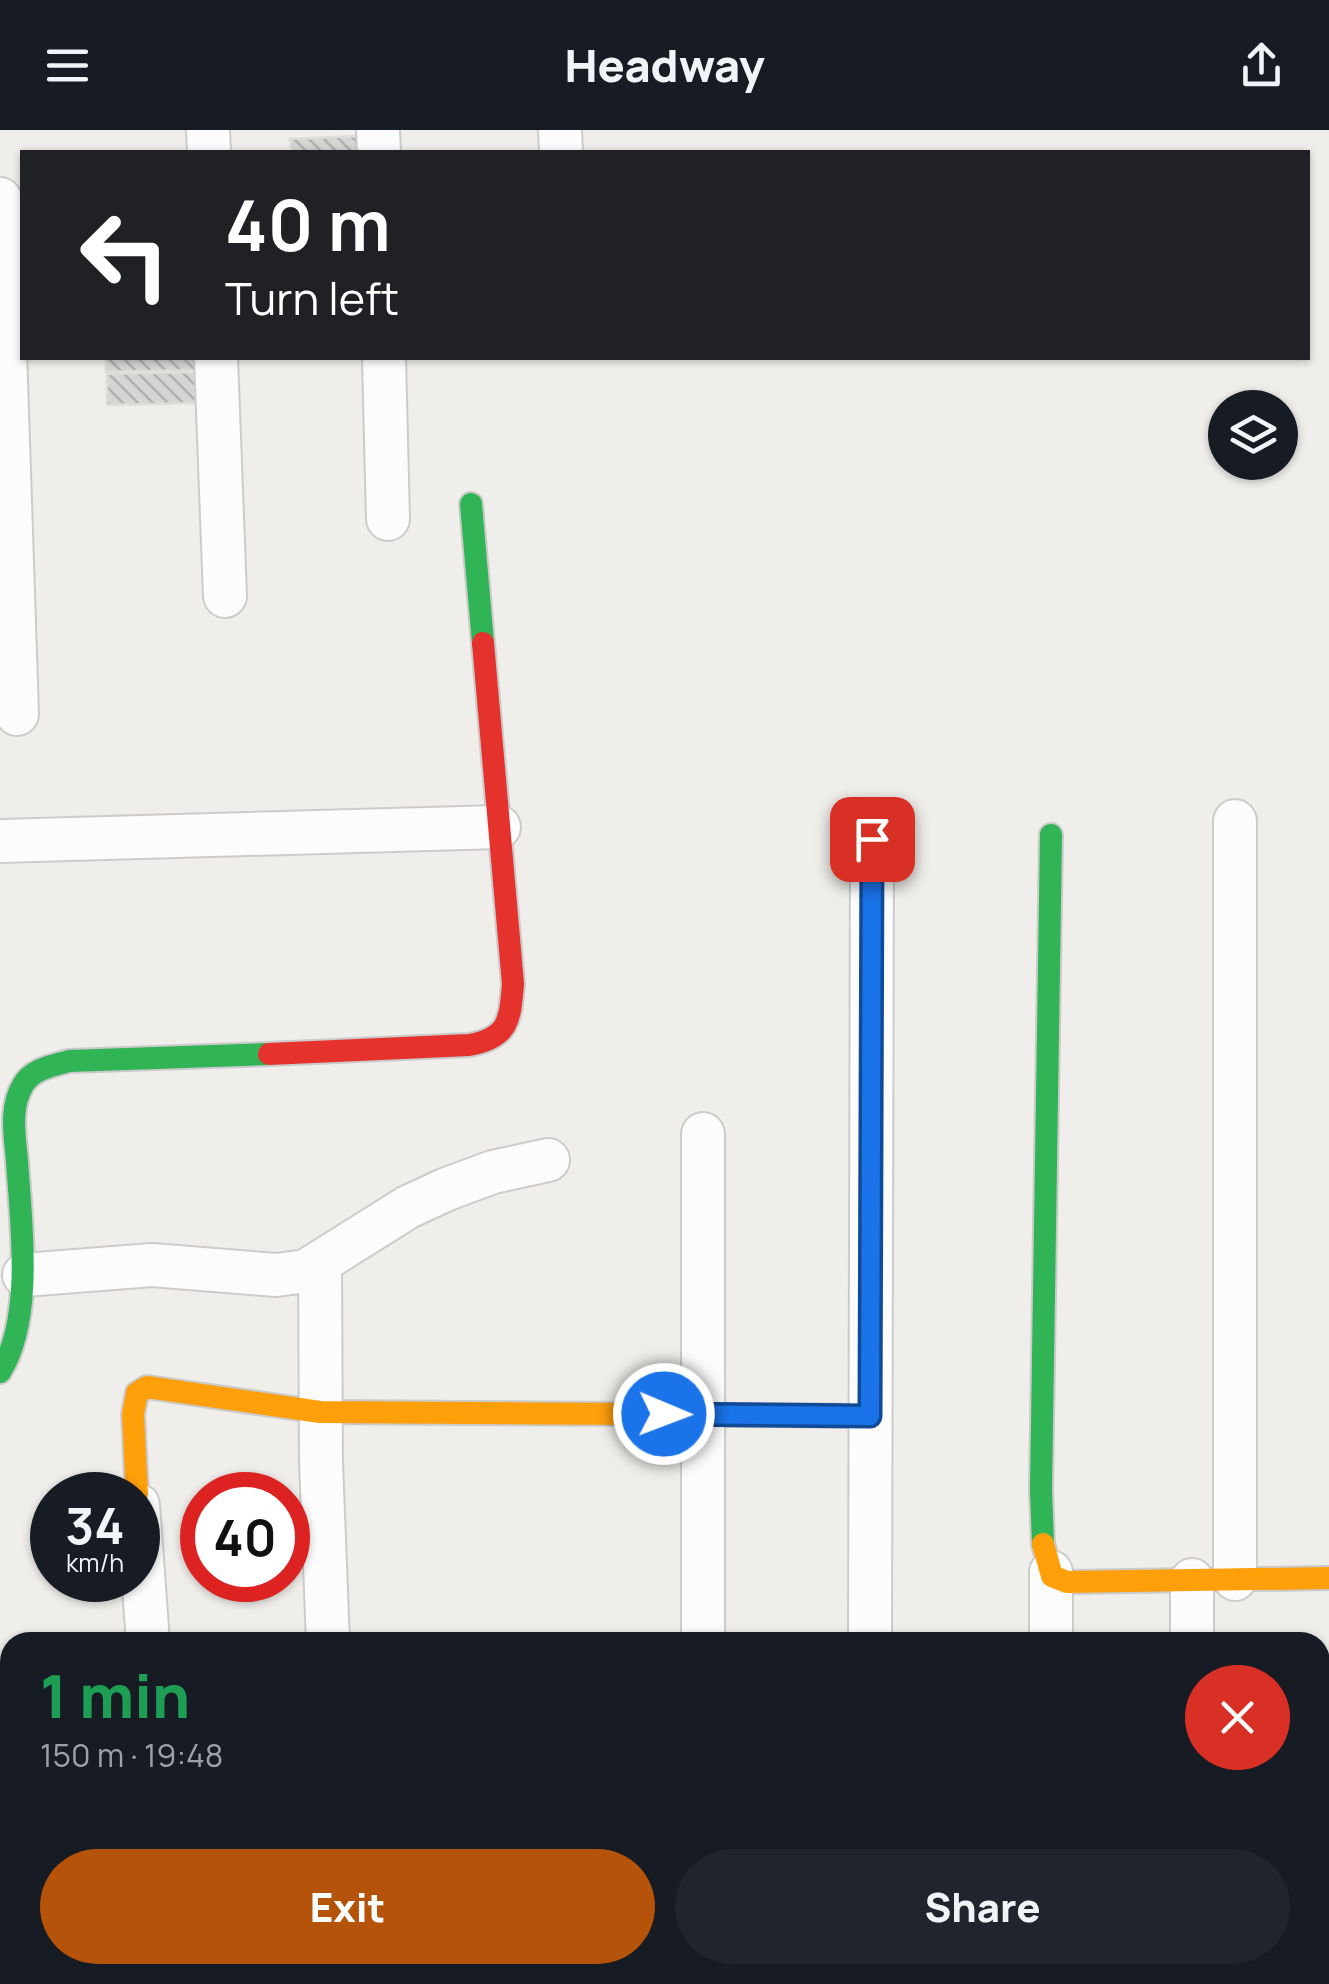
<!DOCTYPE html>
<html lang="en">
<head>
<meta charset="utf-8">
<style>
  body { margin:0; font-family:Manrope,sans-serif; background:#20242c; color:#f1f3f6; height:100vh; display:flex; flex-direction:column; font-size:38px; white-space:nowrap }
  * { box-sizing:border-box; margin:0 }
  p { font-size:32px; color:#9ea1a6 }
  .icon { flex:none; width:55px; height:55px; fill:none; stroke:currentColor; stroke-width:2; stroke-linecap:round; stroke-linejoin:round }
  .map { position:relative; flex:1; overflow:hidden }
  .details { position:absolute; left:0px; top:1502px; width:1330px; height:352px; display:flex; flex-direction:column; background:#171b24; border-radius:30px 30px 0 0; box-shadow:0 2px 8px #0004 }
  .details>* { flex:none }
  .top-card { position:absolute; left:20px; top:20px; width:1290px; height:210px; border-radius:0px; box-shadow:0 2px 8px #0004; background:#202124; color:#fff; overflow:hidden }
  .controls { position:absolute; left:1208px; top:260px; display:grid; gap:20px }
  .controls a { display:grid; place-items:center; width:90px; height:90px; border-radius:50%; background:#171b24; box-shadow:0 2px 8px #0004; font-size:50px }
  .speed { position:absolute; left:30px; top:1342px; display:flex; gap:20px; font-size:50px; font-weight:700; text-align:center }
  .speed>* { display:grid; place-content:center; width:130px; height:130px; border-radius:50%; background:#171b24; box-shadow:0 2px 8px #0004; line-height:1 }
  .speed small { font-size:25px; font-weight:400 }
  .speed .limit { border:15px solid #d22; background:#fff; color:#111 }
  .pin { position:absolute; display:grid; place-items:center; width:85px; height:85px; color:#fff; margin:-42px; border-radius:20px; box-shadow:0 5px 15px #0006 }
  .me { position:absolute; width:110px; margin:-55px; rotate:91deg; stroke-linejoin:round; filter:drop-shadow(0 0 8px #0008) }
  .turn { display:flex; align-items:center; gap:35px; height:210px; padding:0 40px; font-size:45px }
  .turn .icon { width:130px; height:130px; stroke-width:2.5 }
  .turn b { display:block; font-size:70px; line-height:85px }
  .round { display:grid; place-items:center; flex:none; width:105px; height:105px; border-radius:52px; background:#20242c }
  .overview { display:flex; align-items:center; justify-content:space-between; height:170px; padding:0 40px }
  h1 { font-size:60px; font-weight:800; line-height:75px; color:#1e9e55 }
  .primary-button { display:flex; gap:20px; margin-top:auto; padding:20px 40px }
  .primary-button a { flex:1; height:115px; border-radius:60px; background:#b45309; color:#fff; font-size:40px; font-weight:800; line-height:115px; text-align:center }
  .primary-button a+a { background:#20242c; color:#f1f3f6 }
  header { display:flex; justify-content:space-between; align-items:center; height:130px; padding:0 40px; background:#171b24; font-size:45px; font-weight:800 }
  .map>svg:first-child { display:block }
  .building { fill:url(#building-back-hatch); stroke:#deddd9; stroke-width:2.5 }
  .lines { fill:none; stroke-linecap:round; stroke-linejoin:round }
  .street-casing { stroke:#cbcccc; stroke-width:46 }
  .fast-casing { stroke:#cacacb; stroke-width:26 }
  .slow-casing { stroke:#cacacb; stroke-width:26 }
  .jam-casing { stroke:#cacacb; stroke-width:26 }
  .street { stroke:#fdfcfc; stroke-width:42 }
  .fast { stroke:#30b455; stroke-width:22 }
  .slow { stroke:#ff9f0a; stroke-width:22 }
  .jam { stroke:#e5322d; stroke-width:22 }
  .route-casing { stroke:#114b97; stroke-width:25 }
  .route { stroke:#1a73e8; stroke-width:18 }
</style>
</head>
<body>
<header><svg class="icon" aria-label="menu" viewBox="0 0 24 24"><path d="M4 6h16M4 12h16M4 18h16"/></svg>Headway<svg class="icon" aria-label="share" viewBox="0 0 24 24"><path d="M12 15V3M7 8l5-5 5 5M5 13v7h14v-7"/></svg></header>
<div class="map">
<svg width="1329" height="1854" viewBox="0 0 1329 1854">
  <defs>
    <pattern id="building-back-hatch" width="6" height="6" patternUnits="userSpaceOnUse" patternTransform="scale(2.5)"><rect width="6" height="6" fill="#d6d5d3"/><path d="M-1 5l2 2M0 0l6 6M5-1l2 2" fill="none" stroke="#b1b0af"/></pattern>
  </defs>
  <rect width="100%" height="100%" fill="#efeeea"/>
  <path class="building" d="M358,6L359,22H291L290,9Z
    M106,228H198V240L106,242Z
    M195,242L196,273L107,275V244Z"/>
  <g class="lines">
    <g class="street-casing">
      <path id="street" d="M208,0L209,22
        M378,0L379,22
        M560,0L561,22
        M0,69L17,584
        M216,228L225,466
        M384,228L388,389
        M0,711L499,697
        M703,1004V1512
        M320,1133L321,1332L328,1512
        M24,1145L152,1135L276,1145L306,1141L408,1077L447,1059L493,1042L548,1030
        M138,1375L148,1512
        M1051,1442V1512
        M1235,1449V691
        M1192,1450V1512
        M870,1512L872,709
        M0,1647H10
        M0,1813H10
        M524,1845V1854
        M331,1854V1845"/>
    </g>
    <g class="fast-casing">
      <path id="fast" d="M471,374L483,513
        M0,1242C34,1189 21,1092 17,1031C15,1007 9,978 23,955C32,939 52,936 69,931L269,924
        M627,1284L869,1286
        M1043,1414L1041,1360L1051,705"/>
    </g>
    <g class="slow-casing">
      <path id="slow" d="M137,1365L133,1284L137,1263L147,1257L320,1282L627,1284
        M1043,1414L1052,1446L1067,1452L1329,1448"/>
    </g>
    <g class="jam-casing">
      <path id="jam" d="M269,924L469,915C509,908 510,890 513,854L483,513"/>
    </g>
    <use href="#street" class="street"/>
    <use href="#fast" class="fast"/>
    <use href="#slow" class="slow"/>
    <use href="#jam" class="jam"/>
  </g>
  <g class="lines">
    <g class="route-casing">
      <path id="route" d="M664,1284L870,1286L872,709"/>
    </g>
    <use href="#route" class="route"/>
  </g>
</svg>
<div class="controls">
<a><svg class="icon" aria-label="layers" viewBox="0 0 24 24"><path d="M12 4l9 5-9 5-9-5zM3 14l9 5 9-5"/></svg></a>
</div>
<div class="speed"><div>34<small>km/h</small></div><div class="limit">40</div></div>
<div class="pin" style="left:872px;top:709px;background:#d93025"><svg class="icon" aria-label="arrive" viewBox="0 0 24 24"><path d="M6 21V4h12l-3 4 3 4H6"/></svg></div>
<svg class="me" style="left:664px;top:1284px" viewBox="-20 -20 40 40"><circle r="17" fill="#1a73e8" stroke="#fff" stroke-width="3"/><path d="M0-11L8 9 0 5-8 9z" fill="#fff"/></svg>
<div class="top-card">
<div class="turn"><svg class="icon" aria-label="left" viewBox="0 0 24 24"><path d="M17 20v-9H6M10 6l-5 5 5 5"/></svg><div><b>40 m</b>Turn left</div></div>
</div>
<section class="details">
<div class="overview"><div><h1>1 min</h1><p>150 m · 19:48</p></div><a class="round" style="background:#d93025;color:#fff"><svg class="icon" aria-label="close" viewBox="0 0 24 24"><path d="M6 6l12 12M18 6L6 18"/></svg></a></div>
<div class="primary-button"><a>Exit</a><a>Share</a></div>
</section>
</div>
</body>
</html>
